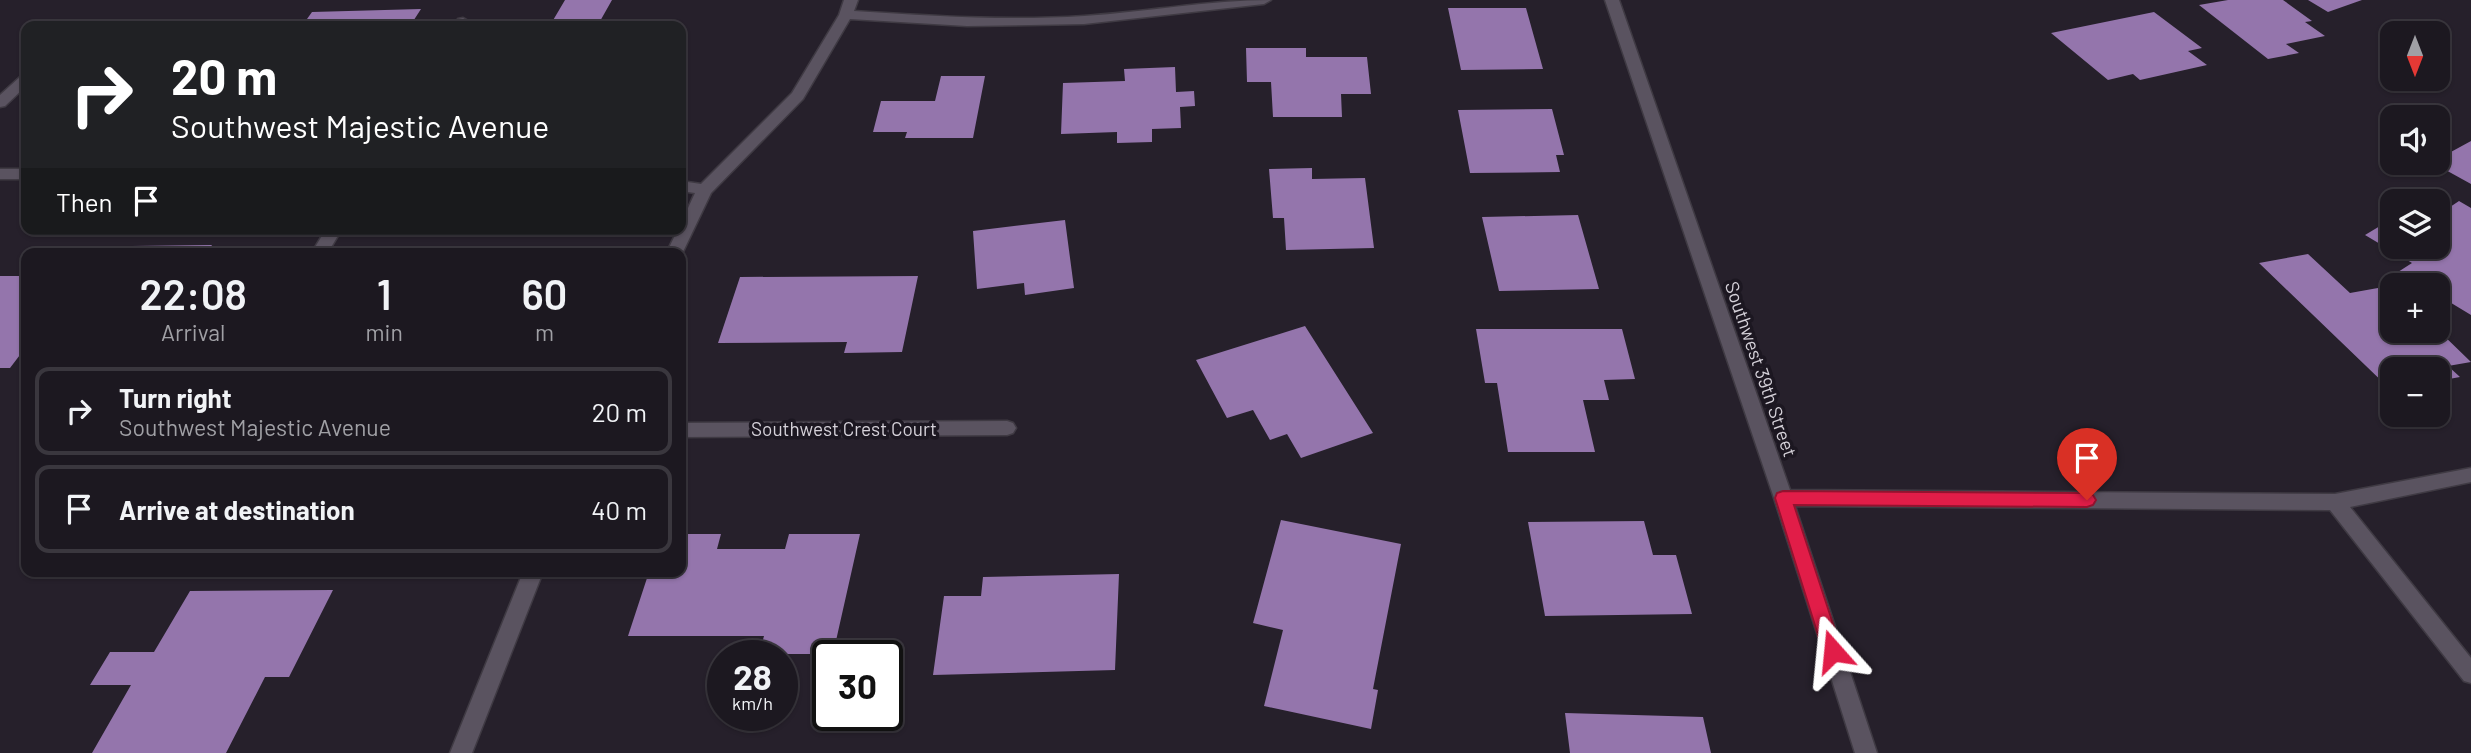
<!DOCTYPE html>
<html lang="en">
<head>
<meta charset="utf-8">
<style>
  body { margin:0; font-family:Barlow,sans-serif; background:#29252d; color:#f1f3f6; height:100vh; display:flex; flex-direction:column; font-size:26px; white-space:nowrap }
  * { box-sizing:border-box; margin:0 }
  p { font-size:23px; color:#a0a0a5 }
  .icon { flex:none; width:38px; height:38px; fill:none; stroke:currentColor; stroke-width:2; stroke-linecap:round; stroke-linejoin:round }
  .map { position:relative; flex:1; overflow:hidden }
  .panel { position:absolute; left:21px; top:248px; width:665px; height:329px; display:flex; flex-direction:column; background:#1c1820; border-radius:14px; box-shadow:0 2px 5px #0004,0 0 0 2px #3a373e }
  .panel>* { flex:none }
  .guide { position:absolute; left:21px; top:21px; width:665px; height:214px; border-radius:14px; box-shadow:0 2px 5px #0004,0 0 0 2px #3a373e; background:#202124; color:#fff; overflow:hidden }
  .needle { width:46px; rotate:180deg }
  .fabs { position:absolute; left:2380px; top:21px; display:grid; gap:14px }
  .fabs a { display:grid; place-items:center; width:70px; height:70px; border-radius:14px; background:#1c1820; box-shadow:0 2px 5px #0004,0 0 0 2px #3a373e; font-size:35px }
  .speed { position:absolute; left:707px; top:640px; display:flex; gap:14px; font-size:35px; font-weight:700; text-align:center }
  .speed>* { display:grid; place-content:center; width:91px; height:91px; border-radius:50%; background:#1c1820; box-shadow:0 2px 5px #0004,0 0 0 2px #3a373e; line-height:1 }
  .speed small { font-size:18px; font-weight:400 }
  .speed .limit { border:4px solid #111; border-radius:10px; background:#fff; color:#111 }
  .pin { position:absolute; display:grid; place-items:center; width:60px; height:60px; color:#fff; margin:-72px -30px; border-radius:50% 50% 50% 0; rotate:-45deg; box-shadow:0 0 7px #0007 }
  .pin .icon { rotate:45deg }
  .me { position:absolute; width:77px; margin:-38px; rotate:342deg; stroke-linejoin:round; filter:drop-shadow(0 0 5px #0008) }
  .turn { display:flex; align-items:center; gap:24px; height:147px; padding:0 35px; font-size:32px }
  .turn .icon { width:91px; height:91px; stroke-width:2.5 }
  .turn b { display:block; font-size:49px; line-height:60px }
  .then { display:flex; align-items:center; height:66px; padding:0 35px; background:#0003; gap:14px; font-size:26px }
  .eta { display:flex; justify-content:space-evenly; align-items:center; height:119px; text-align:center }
  .eta b { font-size:42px; font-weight:600; line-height:49px }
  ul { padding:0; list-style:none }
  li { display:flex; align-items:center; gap:21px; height:88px; margin:0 14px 10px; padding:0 21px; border:4px solid #3a373e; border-radius:14px }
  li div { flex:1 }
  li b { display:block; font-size:26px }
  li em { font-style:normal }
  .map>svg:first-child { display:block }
  .building { fill:#9475ac }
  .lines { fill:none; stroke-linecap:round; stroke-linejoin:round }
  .lane-casing { stroke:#3f3a43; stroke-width:3 }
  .street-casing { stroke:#3f3a43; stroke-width:3 }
  .lane { fill:#5a5360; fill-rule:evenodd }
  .street { fill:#5a5360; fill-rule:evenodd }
  .route { fill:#e11d48; stroke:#92132f; stroke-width:2 }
  .labels { text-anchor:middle; stroke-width:7; stroke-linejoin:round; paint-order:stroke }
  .street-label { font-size:19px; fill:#d5d1d9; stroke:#1c1721 }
</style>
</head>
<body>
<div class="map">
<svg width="2471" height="753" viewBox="0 0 2471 753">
  <rect width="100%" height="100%" fill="#26202b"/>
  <path class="building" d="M565,0H612L599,23L552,22Z
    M2228,0H2283L2312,21L2305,22L2325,36L2286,44L2299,53L2268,59L2199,5Z
    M2308,0H2362L2328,12Z
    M1448,8H1526L1543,69L1461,70Z
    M421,9L410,26H302L312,12Z
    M2154,12L2202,48L2188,51L2207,65L2140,80L2133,74L2108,80L2051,33Z
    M1246,48H1306V57H1367L1371,94H1341L1342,117H1273L1271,82H1247Z
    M1175,67L1176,92L1194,91L1195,106L1180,107L1181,128L1152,129V142L1117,143V132L1061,134L1063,83L1125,81L1124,69Z
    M941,76H985L973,138H905L907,132H873L881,101H935Z
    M1552,109L1564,155H1556L1560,172L1470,173L1458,110Z
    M2471,141V184L2433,163H2438V159Z
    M1312,168V179L1365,178L1374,248L1286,250L1284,218H1273L1269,169Z
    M2459,201L2471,208V315L2438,295V285H2421L2398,272L2412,263L2365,235L2385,223L2392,227V247H2438V215Z
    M1578,215L1599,289L1499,291L1482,217Z
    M1065,220L1074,288L1025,295L1024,283L977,289L973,231Z
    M212,245L206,254H126L132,246Z
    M418,250L487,251V254H415Z
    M2308,254L2350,293L2389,286L2392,289V331H2439L2471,362L2448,366L2460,377L2438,381V369H2392V391L2259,263Z
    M0,276H26V347L10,368H0Z
    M918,276L902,352L844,353L847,342L718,343L740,277Z
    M1305,326L1373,433L1301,458L1287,434L1270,440L1253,410L1227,418L1196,360Z
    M1476,329H1622L1635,379L1604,380L1609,400H1583L1595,452H1508L1497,383H1485Z
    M1281,520L1401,544L1373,689L1378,690L1371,729L1264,706L1283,630L1253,623Z
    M1644,521L1653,555H1676L1692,614L1545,616L1528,522Z
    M681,534H721L717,549H785L789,534H860L833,654H759L764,636H628L649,572H681Z
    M1119,574L1115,670L933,675L944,596H981L983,577Z
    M333,590L289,677H265L226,753H92L131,685H90L110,652H154L190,591Z
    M1565,713L1703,717L1711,753H1570Z"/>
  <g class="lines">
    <g class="lane-casing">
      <path id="lane" d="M463,18L470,22L468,26H454L458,19Z
        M26,75V86L5,106L0,107V95L21,76Z
        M326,229H342L327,254H311Z"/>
    </g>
    <g class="street-casing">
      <path id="street" d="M844,0H858L854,11C930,16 1007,21 1084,16C1147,12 1208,0 1271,0L1264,4L1084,24L967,26L850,19L803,99L711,193L681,256V254H666L678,229H681V223L695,193L681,191V181L701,184L792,93L839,15Z
        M1605,0H1619L1790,490L2335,494L2471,468V482L2350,507L2471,658V683L2464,681L2330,510L1795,506L1877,753H1855L1774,498Z
        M0,169H26V179H0Z
        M1007,421L1013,423L1016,428L1013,433L1007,435L681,437V423Z
        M523,572H543L472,753H450Z"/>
    </g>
    <use href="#lane" class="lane"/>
    <use href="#street" class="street"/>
  </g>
  <path class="route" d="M1783,491L2087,493L2093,495L2096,500L2093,505L2087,507L1794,505L1842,651L1839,657L1833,659L1826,657L1823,651L1775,498L1777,493Z"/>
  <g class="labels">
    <g class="street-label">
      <text transform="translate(1761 369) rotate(71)" y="7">Southwest 39th Street</text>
      <text x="844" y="436">Southwest Crest Court</text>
    </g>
  </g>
</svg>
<div class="fabs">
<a><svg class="needle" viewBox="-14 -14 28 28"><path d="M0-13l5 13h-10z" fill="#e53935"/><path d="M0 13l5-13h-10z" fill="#a0a0a5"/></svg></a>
<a><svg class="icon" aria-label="sound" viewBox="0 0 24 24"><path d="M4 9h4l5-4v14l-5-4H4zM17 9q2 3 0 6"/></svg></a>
<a><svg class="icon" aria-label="layers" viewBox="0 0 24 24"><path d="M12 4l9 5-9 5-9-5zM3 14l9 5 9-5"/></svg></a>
<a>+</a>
<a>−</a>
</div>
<div class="speed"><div>28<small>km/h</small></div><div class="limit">30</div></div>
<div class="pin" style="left:2087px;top:500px;background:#d93025"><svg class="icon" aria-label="arrive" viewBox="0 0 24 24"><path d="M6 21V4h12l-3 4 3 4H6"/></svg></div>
<svg class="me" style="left:1833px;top:651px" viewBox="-20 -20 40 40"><path d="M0-17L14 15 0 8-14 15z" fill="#e11d48" stroke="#fff" stroke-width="4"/></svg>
<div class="guide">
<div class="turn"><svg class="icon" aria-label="right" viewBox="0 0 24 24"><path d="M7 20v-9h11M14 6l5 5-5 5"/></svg><div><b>20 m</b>Southwest Majestic Avenue</div></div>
<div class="then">Then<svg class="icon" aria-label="arrive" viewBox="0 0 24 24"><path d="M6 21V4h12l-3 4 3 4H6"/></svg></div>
</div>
<section class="panel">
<div class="eta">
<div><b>22:08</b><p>Arrival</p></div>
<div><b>1</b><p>min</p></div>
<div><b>60</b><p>m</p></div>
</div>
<ul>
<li><svg class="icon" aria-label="right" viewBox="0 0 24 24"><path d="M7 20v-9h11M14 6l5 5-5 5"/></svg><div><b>Turn right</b><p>Southwest Majestic Avenue</p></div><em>20 m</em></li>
<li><svg class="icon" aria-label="arrive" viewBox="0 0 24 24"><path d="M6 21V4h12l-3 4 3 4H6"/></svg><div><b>Arrive at destination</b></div><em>40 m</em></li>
</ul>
</section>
</div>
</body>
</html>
